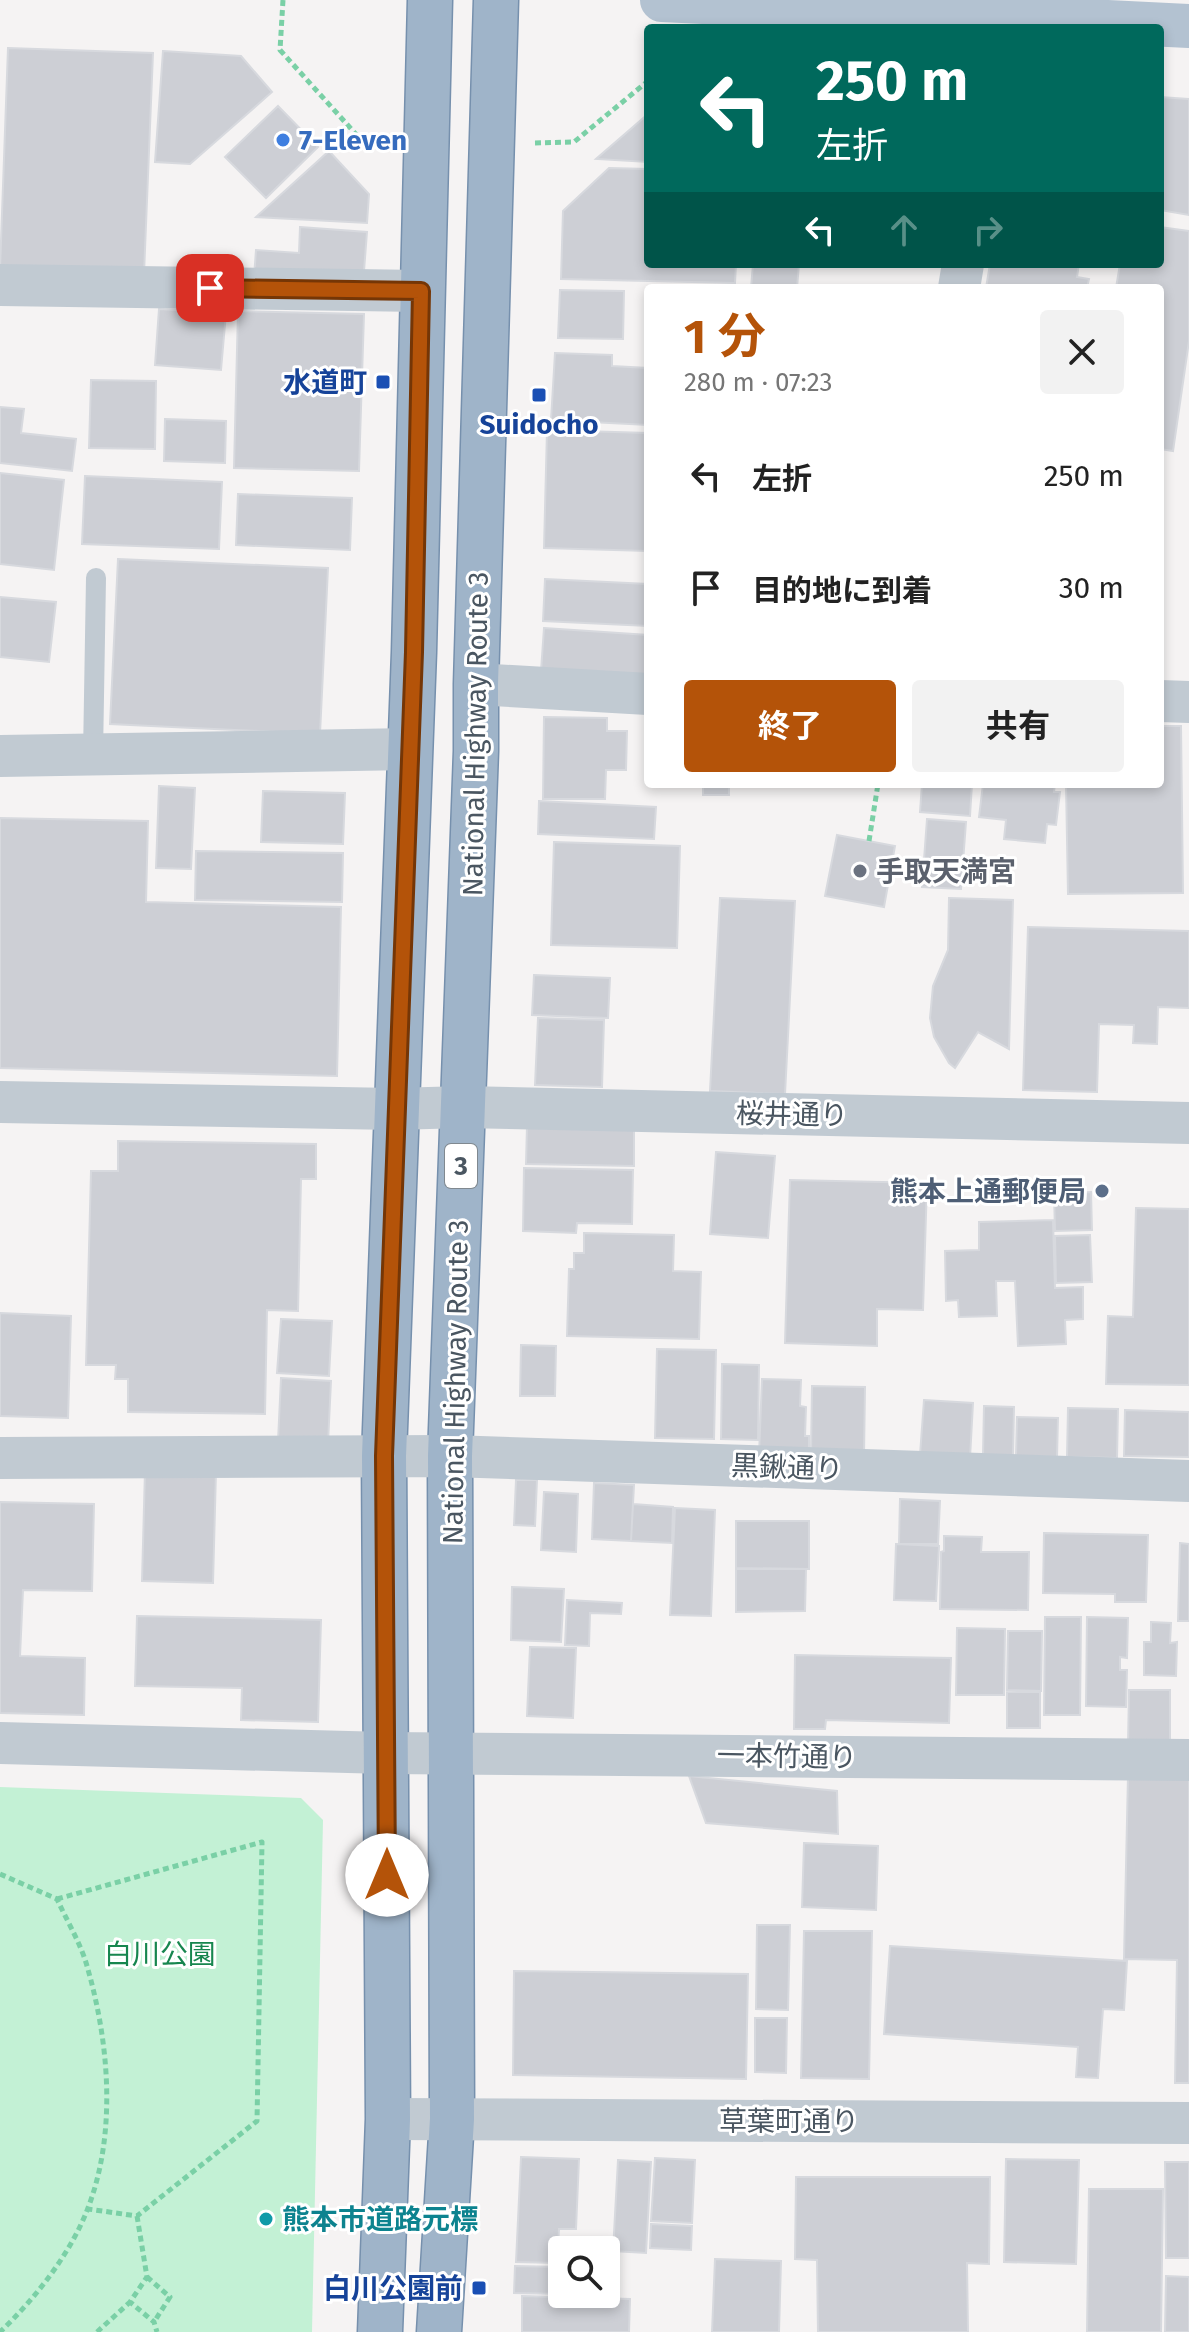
<!DOCTYPE html>
<html lang="ja">
<head>
<meta charset="utf-8">
<style>
  body { margin:0; font-family:"Fira Sans","Noto Sans JP",sans-serif; background:#f2f2f2; color:#222; height:100vh; display:flex; flex-direction:column; font-size:30px; white-space:nowrap }
  * { box-sizing:border-box; margin:0 }
  p { font-size:26px; color:#767676 }
  .icon { flex:none; width:44px; height:44px; fill:none; stroke:currentColor; stroke-width:2; stroke-linecap:round; stroke-linejoin:round }
  .map { position:relative; flex:1; overflow:hidden }
  .sheet { position:absolute; left:644px; top:284px; width:520px; height:504px; display:flex; flex-direction:column; background:#fff; border-radius:8px; box-shadow:0 4px 12px #0003 }
  .sheet>* { flex:none }
  .hud { position:absolute; left:644px; top:24px; width:520px; height:244px; border-radius:8px; box-shadow:0 4px 12px #0003; background:#00695c; color:#fff; overflow:hidden }
  .tools { position:absolute; left:548px; top:2236px; display:grid; gap:16px }
  .tools a { display:grid; place-items:center; width:72px; height:72px; border-radius:8px; background:#fff; box-shadow:0 4px 12px #0003; font-size:40px }
  .pin { position:absolute; display:grid; place-items:center; width:68px; height:68px; color:#fff; margin:-34px; border-radius:16px; box-shadow:0 4px 12px #0006 }
  .me { position:absolute; width:88px; margin:-44px; rotate:0deg; stroke-linejoin:round; filter:drop-shadow(0 0 6px #0008) }
  .turn { display:flex; align-items:center; gap:28px; height:168px; padding:0 40px; font-size:36px }
  .turn .icon { width:104px; height:104px; stroke-width:2.5 }
  .turn b { display:block; font-size:56px; line-height:68px }
  .lanes { display:flex; align-items:center; height:76px; padding:0 40px; background:#0003; justify-content:center; gap:40px; direction:ltr }
  .lanes .off { opacity:.35 }
  .round { display:grid; place-items:center; flex:none; width:84px; height:84px; border-radius:8px; background:#f2f2f2 }
  .headline { display:flex; align-items:center; justify-content:space-between; height:136px; padding:0 40px }
  h1 { font-size:48px; font-weight:700; line-height:60px; color:#b45309 }
  .action { display:flex; gap:16px; margin-top:auto; padding:16px 40px }
  .action a { flex:1; height:92px; border-radius:8px; background:#b45309; color:#fff; font-size:32px; font-weight:700; line-height:92px; text-align:center }
  .action a+a { background:#f2f2f2; color:#222 }
  ul { padding:0; list-style:none }
  li { display:flex; align-items:center; gap:24px; height:112px; padding:0 40px }
  li div { flex:1 }
  li b { display:block; font-size:30px }
  li em { font-style:normal }
  .map>svg:first-child { display:block }
  .green { fill:#c3f1d5 }
  .building { fill:#cdcfd5; stroke:#d7d9de; stroke-width:2 }
  .lines { fill:none; stroke-linecap:round; stroke-linejoin:round }
  .trunk-casing { stroke:#7690ad; stroke-width:47 }
  .path { stroke:#7ad0a6; stroke-width:5; stroke-dasharray:6 4; stroke-linecap:butt }
  .service { stroke:#c1cad2; stroke-width:20 }
  .minor { stroke:#c1cad2; stroke-width:42 }
  .primary { stroke:#b3c2d1; stroke-width:44 }
  .trunk { stroke:#9fb4c9; stroke-width:44 }
  .route-casing { stroke:#753606; stroke-width:20 }
  .route { stroke:#b45309; stroke-width:14 }
  .shop-dot { fill:#3f7fe0; stroke:#fff; stroke-width:3 }
  .transit-dot { fill:#1a4fb4; stroke:#fff; stroke-width:3 }
  .worship-dot { fill:#6b7280; stroke:#fff; stroke-width:3 }
  .service-dot { fill:#5c6f8a; stroke:#fff; stroke-width:3 }
  .culture-dot { fill:#0f9aa8; stroke:#fff; stroke-width:3 }
  .labels { text-anchor:middle; stroke-width:6; stroke-linejoin:round; paint-order:stroke }
  .shield { fill:#fff; stroke:#808990; stroke-width:2 }
  .shield-label { font-size:26px; font-weight:bold; fill:#4a5661 }
  .shop-label { font-size:28px; font-weight:bold; fill:#366cbe; stroke:#fff; text-anchor:start }
  .transit-label { font-size:28px; font-weight:bold; fill:#164399; stroke:#fff; text-anchor:end }
  .street-label { font-size:28px; fill:#4a5661; stroke:#fff }
  .worship-label { font-size:28px; font-weight:bold; fill:#5b616d; stroke:#fff; text-anchor:start }
  .service-label { font-size:28px; font-weight:bold; fill:#4e5e75; stroke:#fff; text-anchor:end }
  .park-label { font-size:28px; fill:#17864f; stroke:#fff }
  .culture-label { font-size:28px; font-weight:bold; fill:#0d838f; stroke:#fff; text-anchor:start }
</style>
</head>
<body>
<div class="map">
<svg width="1189" height="2332" viewBox="0 0 1189 2332">
  <rect width="100%" height="100%" fill="#f5f3f3"/>
  <path class="green" d="M0,1787L301,1798L323,1820L312,2332H0Z"/>
  <path class="building" d="M8,48L153,53L144,274L0,269Z
    M163,51L241,56L272,92L190,164L155,162Z
    M1160,97L1189,99V215L1160,210Z
    M278,106L318,147L266,198L225,157Z
    M648,114V162L596,159Z
    M329,151L369,194L367,223L256,217Z
    M609,168L648,169V264H736L735,283L561,279L563,211Z
    M300,227L367,232L363,284L254,277L256,250L299,253Z
    M1160,227L1189,231V341L1173,451L1160,449V288H1116L1120,264H1160Z
    M753,264H799L797,288H751Z
    M990,264H1079L1077,277L1089,279L1087,288H986Z
    M560,290L624,291L623,339L558,338Z
    M159,309L226,313L221,370L155,365Z
    M238,311L364,314L359,471L234,468Z
    M555,353L612,355V366L648,368V425L551,420Z
    M91,380L156,381L155,449L89,448Z
    M0,407L24,409L21,433L76,439L72,471L0,463Z
    M165,419L226,421L225,463L164,461Z
    M547,430L648,433V551L544,548Z
    M0,473L64,480L54,570L0,564Z
    M85,476L222,482L219,549L82,544Z
    M238,494L352,498L350,550L236,545Z
    M118,559L328,568L320,734L110,724Z
    M545,579L648,584V626L543,621Z
    M0,597L56,602L49,662L0,657Z
    M544,628L648,635V678L541,671Z
    M544,717L607,718V731H627L626,770H606L605,799H543Z
    M1160,726H1181L1183,893L1068,894L1066,784H1160Z
    M703,784H729V795H703Z
    M922,784H972L970,816L920,812Z
    M983,784H1055L1054,792H1060L1056,825L1047,824L1045,843L1004,839L1006,820L979,817Z
    M159,786L195,788L191,869L156,868Z
    M263,791L345,793L343,844L261,842Z
    M539,801L656,807L654,839L538,834Z
    M0,818L148,821L146,902L341,907L337,1076L0,1068Z
    M927,819L966,822L961,889L922,887Z
    M837,835L895,846L884,907L825,896Z
    M554,842L680,846L677,948L551,945Z
    M196,851L343,853L342,902L195,900Z
    M720,898L795,901L785,1094L710,1091Z
    M949,898L1013,900L1009,1049L978,1032L955,1068L949,1063L934,1037L930,1018L933,986L948,950Z
    M1028,927L1189,931V1008L1158,1007L1157,1044L1133,1043L1134,1025L1099,1024L1097,1092L1023,1090Z
    M534,975L610,978L608,1018L532,1015Z
    M538,1018L604,1020L602,1087L535,1085Z
    M527,1126L634,1127V1166L526,1164Z
    M118,1141L316,1144V1179H301L298,1311L267,1310L265,1414L128,1412V1379H115L116,1365H86L91,1171H118Z
    M716,1152L775,1156L768,1238L710,1234Z
    M524,1168L633,1170L632,1224L577,1223L576,1233L523,1231Z
    M790,1180L927,1183L923,1310L877,1309V1346L785,1343Z
    M1091,1192L1092,1230L1055,1231L1054,1194Z
    M1136,1208L1189,1209V1385L1106,1384L1108,1316L1133,1317Z
    M1053,1220L1055,1288L1083,1287V1319L1065,1320L1066,1344L1018,1346L1015,1281H996L997,1316L959,1317L958,1300L946,1301L945,1251L979,1250V1222Z
    M584,1233L674,1235L673,1271L701,1272L699,1339L567,1336L569,1269H574V1253H584Z
    M1090,1235L1092,1282L1056,1283L1055,1236Z
    M0,1313L71,1316L68,1418L0,1416Z
    M281,1319L332,1321L329,1376L277,1373Z
    M521,1345L556,1346L555,1396H520Z
    M657,1349L716,1350L714,1439L655,1438Z
    M722,1364L759,1365L758,1440L721,1439Z
    M281,1378L331,1381L328,1443L278,1441Z
    M762,1379L801,1380L800,1406L806,1407L805,1436H809V1457L759,1455Z
    M812,1386L865,1387L864,1455L811,1454Z
    M924,1400L973,1403L970,1458L920,1455Z
    M984,1406L1014,1407L1013,1456L983,1455Z
    M1068,1408L1118,1409L1117,1458L1067,1457Z
    M1125,1410L1189,1412V1457L1124,1456Z
    M1017,1417L1058,1418L1057,1457L1016,1456Z
    M145,1470L216,1471L213,1583L142,1581Z
    M516,1480H537L535,1526L514,1525Z
    M594,1483L634,1485L631,1541L592,1539Z
    M544,1492L578,1494L576,1552L541,1550Z
    M900,1499L940,1501L938,1544H899Z
    M0,1502L94,1504L92,1591L23,1590L20,1656L85,1658L84,1715L0,1713Z
    M633,1504L673,1507L672,1543L631,1541Z
    M675,1508L715,1510L711,1616L670,1615Z
    M736,1521H809V1569L736,1568Z
    M1044,1533L1148,1535L1146,1602H1115V1594L1043,1593Z
    M944,1536L982,1537L981,1552H1029L1028,1610L940,1609L941,1552L944,1551Z
    M1180,1543L1189,1544V1621H1178Z
    M896,1544L939,1546L936,1601L894,1600Z
    M736,1569H806L805,1611L736,1612Z
    M512,1587L564,1589L561,1642L511,1640Z
    M567,1600L622,1603L621,1614L590,1613L589,1646L565,1645Z
    M137,1616L321,1620L318,1722L241,1720L242,1688L135,1686Z
    M1045,1617H1081L1080,1715H1044Z
    M1087,1617L1128,1618L1127,1658L1120,1657V1670H1127L1126,1707L1086,1706Z
    M1151,1622L1171,1623L1170,1643L1177,1642L1176,1676L1144,1675V1642H1151Z
    M957,1628L1005,1629L1004,1695H956Z
    M1008,1631H1042L1041,1691L1007,1690Z
    M530,1647L576,1648L573,1718L527,1716Z
    M795,1655L951,1658L949,1723L826,1720L825,1729H794Z
    M1129,1690H1170V1747L1128,1746Z
    M1007,1692H1040V1728H1007Z
    M1128,1775H1189V2083H1175L1177,1960L1124,1959Z
    M689,1776L837,1791L838,1834L706,1823Z
    M804,1843L878,1846L876,1910L802,1907Z
    M757,1925H790L788,2010L756,2009Z
    M804,1931H872L869,2079L801,2078Z
    M890,1946L1127,1961L1124,2010L1103,2009L1098,2078L1076,2077L1078,2047L884,2034Z
    M514,1971L748,1974L746,2079L513,2075Z
    M755,2018H787L786,2073L755,2072Z
    M521,2157L579,2159L576,2229H559L557,2263L516,2262Z
    M655,2158L695,2160L692,2223L651,2221Z
    M1006,2159L1079,2160L1076,2264L1004,2262Z
    M618,2160L651,2162L646,2253L613,2251Z
    M1165,2162H1189V2258H1166Z
    M796,2177H990L989,2264L967,2263L968,2332H818L817,2260L795,2259Z
    M1089,2189H1163L1161,2332H1087Z
    M651,2224L692,2226L691,2250L650,2248Z
    M715,2259L781,2261L779,2332H712Z
    M515,2266L562,2267V2294L514,2293Z
    M1166,2276L1189,2277V2332H1165Z
    M522,2296L630,2299L629,2332H522Z"/>
  <g class="lines">
    <g class="trunk-casing">
      <path id="trunk" d="M380,2332L388,2119L384,1456L414,652L430,0
        M439,2332L452,2119L450,1456L476,751V684L496,0"/>
    </g>
    <path class="path" d="M283,0L280,50L363,142H385
      M535,143L574,142L648,81
      M869,841L878,784
      M0,1874L57,1899C67,1921 81,1944 87,1966C109,2042 117,2132 88,2208C71,2253 35,2299 0,2332
      M57,1899L262,1842L257,2121L137,2216L88,2209
      M137,2216L147,2277L130,2302L154,2322L157,2332
      M147,2277L170,2297L154,2322
      M97,2332L130,2302"/>
    <path class="service" d="M93,755L96,578"/>
    <path class="minor" d="M0,285L421,291
      M959,288L963,264
      M476,684L648,694
      M1160,701L1189,702
      M0,756L410,749
      M0,1102L395,1109L463,1107L1189,1123
      M0,1458L450,1456L1189,1481
      M0,1743L386,1753L1189,1760
      M388,2119L1189,2123"/>
    <path class="primary" d="M662,0L1189,26"/>
    <use href="#trunk" class="trunk"/>
  </g>
  <g class="lines">
    <g class="route-casing">
      <path id="route" d="M210,288L421,291L414,652L384,1456L387,1875"/>
    </g>
    <use href="#route" class="route"/>
  </g>
  <circle class="shop-dot" cx="283" cy="140" r="8"/>
  <g class="transit-dot">
    <rect x="375" y="374" width="16" height="16" rx="4"/>
    <rect x="531" y="387" width="16" height="16" rx="4"/>
    <rect x="471" y="2280" width="16" height="16" rx="4"/>
  </g>
  <circle class="worship-dot" cx="860" cy="871" r="8"/>
  <circle class="service-dot" cx="1102" cy="1191" r="8"/>
  <circle class="culture-dot" cx="266" cy="2219" r="8"/>
  <g class="labels">
    <rect class="shield" x="445" y="1144" width="32" height="44" rx="6"/>
    <g class="shield-label">
      <text x="461" y="1175">3</text>
    </g>
    <g class="shop-label">
      <text x="299" y="150">7-Eleven</text>
    </g>
    <g class="transit-label">
      <text x="367" y="392">水道町</text>
      <text x="539" y="434" text-anchor="middle">Suidocho</text>
      <text x="463" y="2298">白川公園前</text>
    </g>
    <g class="street-label">
      <text transform="translate(475 734) rotate(-89)" y="10">National Highway Route 3</text>
      <text transform="translate(792 1114) rotate(1)" y="10">桜井通り</text>
      <text transform="translate(455 1382) rotate(-89)" y="10">National Highway Route 3</text>
      <text transform="translate(787 1467) rotate(2)" y="10">黒鍬通り</text>
      <text transform="translate(787 1756) rotate(1)" y="10">一本竹通り</text>
      <text x="789" y="2131">草葉町通り</text>
    </g>
    <g class="worship-label">
      <text x="876" y="881">手取天満宮</text>
    </g>
    <g class="service-label">
      <text x="1086" y="1201">熊本上通郵便局</text>
    </g>
    <g class="park-label">
      <text x="160" y="1964">白川公園</text>
    </g>
    <g class="culture-label">
      <text x="282" y="2229">熊本市道路元標</text>
    </g>
  </g>
</svg>
<div class="tools">
<a><svg class="icon" aria-label="search" viewBox="0 0 24 24"><circle cx="10" cy="10" r="6"/><path d="M15 15l6 6"/></svg></a>
</div>
<div class="pin" style="left:210px;top:288px;background:#d93025"><svg class="icon" aria-label="arrive" viewBox="0 0 24 24"><path d="M6 21V4h12l-3 4 3 4H6"/></svg></div>
<svg class="me" style="left:387px;top:1875px" viewBox="-20 -20 40 40"><circle r="19" fill="#fff"/><path d="M0-13L10 11 0 6-10 11z" fill="#b45309"/></svg>
<div class="hud">
<div class="turn"><svg class="icon" aria-label="left" viewBox="0 0 24 24"><path d="M17 20v-9H6M10 6l-5 5 5 5"/></svg><div><b>250 m</b>左折</div></div>
<div class="lanes"><svg class="icon" aria-label="left" viewBox="0 0 24 24"><path d="M17 20v-9H6M10 6l-5 5 5 5"/></svg><svg class="icon off" aria-label="ahead" viewBox="0 0 24 24"><path d="M12 20V5M6 11l6-6 6 6"/></svg><svg class="icon off" aria-label="right" viewBox="0 0 24 24"><path d="M7 20v-9h11M14 6l5 5-5 5"/></svg></div>
</div>
<section class="sheet">
<div class="headline"><div><h1>1 分</h1><p>280 m · 07:23</p></div><a class="round"><svg class="icon" aria-label="close" viewBox="0 0 24 24"><path d="M6 6l12 12M18 6L6 18"/></svg></a></div>
<ul>
<li><svg class="icon" aria-label="left" viewBox="0 0 24 24"><path d="M17 20v-9H6M10 6l-5 5 5 5"/></svg><div><b>左折</b></div><em>250 m</em></li>
<li><svg class="icon" aria-label="arrive" viewBox="0 0 24 24"><path d="M6 21V4h12l-3 4 3 4H6"/></svg><div><b>目的地に到着</b></div><em>30 m</em></li>
</ul>
<div class="action"><a>終了</a><a>共有</a></div>
</section>
</div>
</body>
</html>
